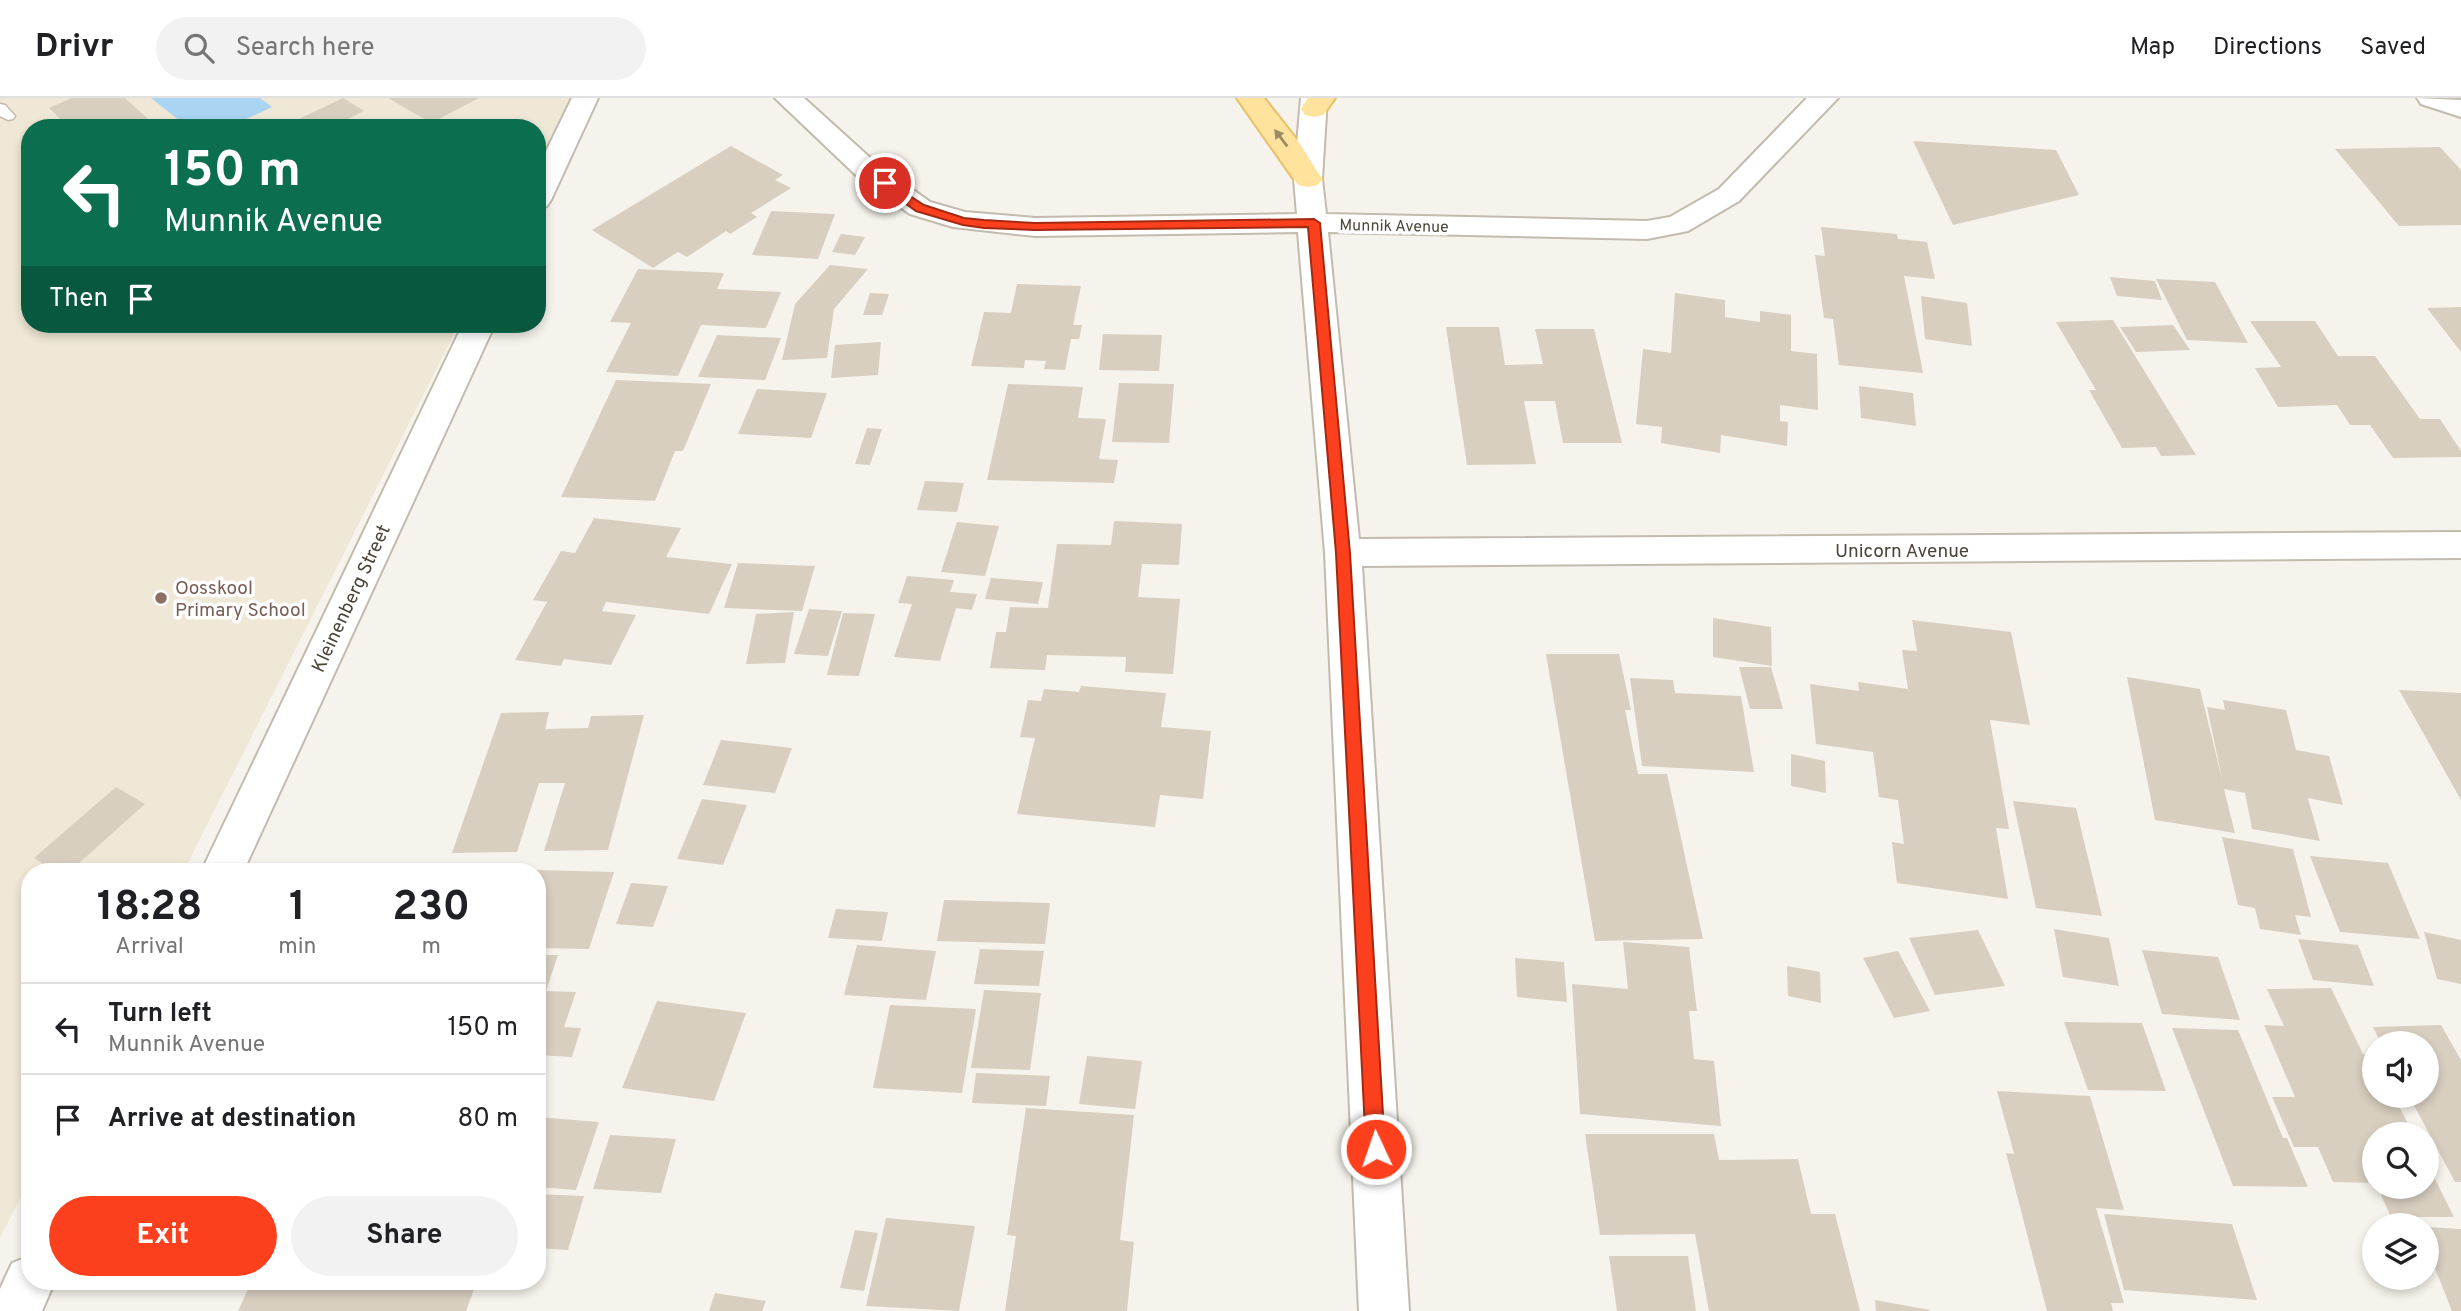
<!DOCTYPE html>
<html lang="en">
<head>
<meta charset="utf-8">
<style>
  body { margin:0; font-family:Overpass,sans-serif; background:#f2f2f2; color:#202124; height:100vh; display:flex; flex-direction:column; font-size:26px; white-space:nowrap }
  * { box-sizing:border-box; margin:0 }
  p { font-size:23px; color:#757577 }
  .icon { flex:none; width:38px; height:38px; fill:none; stroke:currentColor; stroke-width:2; stroke-linecap:round; stroke-linejoin:round }
  .map { position:relative; flex:1; overflow:hidden }
  .drawer { position:absolute; left:21px; top:765px; width:525px; height:427px; display:flex; flex-direction:column; background:#fff; border-radius:28px; box-shadow:0 4px 10px #0003 }
  .drawer>* { flex:none }
  .guide { position:absolute; left:21px; top:21px; width:525px; height:214px; border-radius:28px; box-shadow:0 4px 10px #0003; background:#0b6e4f; color:#fff; overflow:hidden }
  .tools { position:absolute; left:2362px; top:933px; display:grid; gap:14px }
  .tools a { display:grid; place-items:center; width:77px; height:77px; border-radius:50%; background:#fff; box-shadow:0 4px 10px #0003; font-size:35px }
  .pin { position:absolute; display:grid; place-items:center; width:60px; height:60px; color:#fff; margin:-30px; border:4px solid #fff; border-radius:50%; box-shadow:0 2px 7px #0007 }
  .me { position:absolute; width:77px; margin:-38px; rotate:357deg; stroke-linejoin:round; filter:drop-shadow(0 0 5px #0008) }
  .turn { display:flex; align-items:center; gap:24px; height:147px; padding:0 28px; font-size:32px }
  .turn .icon { width:91px; height:91px; stroke-width:2.5 }
  .turn b { display:block; font-size:49px; line-height:60px }
  .then { display:flex; align-items:center; height:66px; padding:0 28px; background:#0003; gap:14px; font-size:26px }
  .eta { display:flex; justify-content:space-evenly; align-items:center; height:119px; text-align:center }
  .eta b { font-size:42px; font-weight:700; line-height:49px }
  .action { display:flex; gap:14px; margin-top:auto; padding:14px 28px }
  .action a { flex:1; height:80px; border-radius:42px; background:#fc3f1d; color:#fff; font-size:28px; font-weight:700; line-height:80px; text-align:center }
  .action a+a { background:#f2f2f2; color:#202124 }
  ul { padding:0; list-style:none }
  li { display:flex; align-items:center; gap:21px; height:91px; padding:0 28px; border-top:2px solid #e0e0e0 }
  li div { flex:1 }
  li b { display:block; font-size:26px }
  li em { font-style:normal }
  header { display:flex; align-items:center; gap:42px; box-sizing:border-box; height:98px; padding:0 35px; background:#fff; border-bottom:2px solid #e0e0e0 }
  header strong { font-size:33px }
  nav { display:flex; gap:38px; margin-inline-start:auto; font-size:24px }
  .search { width:490px; height:63px; background:#f2f2f2; display:flex; align-items:center; gap:18px; box-sizing:border-box; padding:0 24px; border-radius:38px; color:#757577; font-size:26px }
  .map>svg:first-child { display:block }
  .education { fill:#efe8d6 }
  .water { fill:#a9d4f2 }
  .building { fill:#d8cfc1 }
  .lines { fill:none; stroke-linecap:round; stroke-linejoin:round }
  .lane-casing { stroke:#c2bbae; stroke-width:3 }
  .street-casing { stroke:#c2bbae; stroke-width:4 }
  .primary-casing { stroke:#e6c16a; stroke-width:4 }
  .lane { fill:#fff; fill-rule:evenodd }
  .street { fill:#fff; fill-rule:evenodd }
  .primary { fill:#ffe39c; fill-rule:evenodd }
  .oneway { fill:#9c8c66 }
  .route { fill:#fc3f1d; stroke:#a42913; stroke-width:2 }
  .education-dot { fill:#8d6e63; stroke:#fff; stroke-width:2.5 }
  .labels { text-anchor:middle; stroke-width:7; stroke-linejoin:round; paint-order:stroke }
  .far-street-label { font-size:16px; fill:#4b4439; stroke:#fff }
  .street-label { font-size:19px; fill:#4b4439; stroke:#fff }
  .education-label { font-size:19px; fill:#785e54; stroke:#fff; text-anchor:start }
</style>
</head>
<body>
<header>
<strong>Drivr</strong>
<div class="search"><svg class="icon" aria-label="search" viewBox="0 0 24 24"><circle cx="10" cy="10" r="6"/><path d="M15 15l6 6"/></svg>Search here</div>
<nav><a>Map</a><a>Directions</a><a>Saved</a></nav>
</header>
<div class="map">
<svg width="2461" height="1213" viewBox="0 0 2461 1213">
  <rect width="100%" height="100%" fill="#f6f3ec"/>
  <path class="education" d="M0,0H572L537,69V30H30V226H459L184,773L30,774V1081L0,1140Z"/>
  <path class="water" d="M151,0H260L272,9L227,30H189Z"/>
  <path class="building" d="M72,0H125L158,30H70L49,10Z
    M343,0L364,13L330,30H280Z
    M388,0H479L431,25Z
    M1913,43L2056,52L2079,97L1953,127Z
    M731,48L783,77L775,82L791,90L751,115L757,119L730,136L726,133L687,159L678,154L653,170L592,132Z
    M2440,49L2461,72V127L2399,128L2335,51Z
    M771,113L835,116L818,161L752,157Z
    M1821,129L1897,136L1898,141L1927,144L1935,181L1904,178L1923,275L1839,267L1833,221L1824,220L1815,157L1825,158Z
    M841,136L865,139L855,157L832,154Z
    M830,167L868,171L834,211L827,260L782,262L795,206Z
    M638,171L724,175L717,191L781,194L766,230L701,227L678,278L606,274L631,225L610,224Z
    M2110,179L2155,183L2162,202L2117,198Z
    M2156,181L2215,184L2248,245L2187,242Z
    M1017,186L1081,188L1073,227H1082L1079,241H1071L1065,272L1044,271L1046,263L1025,262L1024,270L971,268L984,214L1011,215Z
    M870,195L889,196L882,217H863Z
    M1675,195L1725,202V219L1760,224V213L1791,217V253L1817,256L1818,312L1780,307V323L1788,324L1787,348L1721,337L1720,355L1661,345L1662,329L1636,326L1643,251L1671,255Z
    M1921,198L1967,205L1972,248L1925,241Z
    M2461,209V254L2427,210Z
    M2113,222L2196,357L2161,358L2156,349L2122,350L2089,292H2096L2056,224Z
    M2250,223H2315L2338,258H2375L2420,321H2440L2461,353V359L2393,360L2370,327H2350L2337,307L2278,309L2255,270L2281,269Z
    M2173,227L2190,252L2136,254L2120,229Z
    M1446,229H1499L1505,267L1543,266L1535,231H1594L1622,345H1563L1555,303H1524L1536,366L1467,367Z
    M1103,236L1162,237L1159,273L1099,272Z
    M717,237L781,240L765,282L698,279Z
    M881,244L878,277L831,280L835,247Z
    M616,282L711,286L683,353H675L655,403L561,399Z
    M1119,285L1174,286L1169,345L1112,344Z
    M1008,286L1083,289L1078,320L1106,321L1099,361L1118,362L1114,385L987,382Z
    M1859,288L1913,295L1916,328L1861,320Z
    M757,291L827,295L811,340L738,336Z
    M867,330L882,331L870,367L855,366Z
    M925,383L964,385L957,414L917,412Z
    M594,420L681,430L666,459L732,466L709,516L606,504L602,513L636,517L611,567L564,561L561,568L515,562L547,504L533,502L561,453L575,455Z
    M1114,423L1182,426L1179,467L1142,466L1138,499L1180,501L1173,576L1125,574L1126,559L1047,557L1045,572L990,570L996,534H1006L1010,509L1048,510L1057,446L1111,447Z
    M957,424L999,428L985,478L941,474Z
    M738,465L815,468L802,513L724,510Z
    M907,478L954,482L950,494L977,496L972,512L956,510L940,563L894,559L912,506L898,505Z
    M991,480L1043,484L1038,506L985,501Z
    M809,511L842,513L828,558L794,556Z
    M794,514L785,565L746,566L756,516Z
    M843,515L875,516L859,578L827,577Z
    M1713,520L1771,529L1772,568L1713,559Z
    M1912,522L2011,534L2030,627L1990,622L2009,731L1996,730L2008,801L1897,785L1892,744L1904,746L1898,702L1879,699L1873,654L1816,646L1810,586L1859,593L1858,584L1908,591L1902,552L1917,553Z
    M1546,556H1619L1631,612H1625L1638,676H1667L1703,841L1595,843Z
    M1739,569H1771L1783,611H1750Z
    M2127,579L2200,591L2223,685L2207,609L2225,612L2223,602L2286,612L2296,652L2329,658L2343,707L2308,700L2320,743L2252,731L2245,695L2224,691L2235,735L2155,722Z
    M1630,580L1673,582L1675,595L1741,598L1754,674L1642,668Z
    M1081,588L1166,595L1161,629L1211,633L1203,701L1160,697L1155,729L1017,716L1035,640L1020,639L1028,602L1041,603L1044,591L1079,594Z
    M2399,592L2461,595V702Z
    M549,614L545,631L588,630L591,618L644,617L608,752L544,753L565,685H539L517,754L452,755L501,615Z
    M721,642L792,650L775,695L703,687Z
    M1791,656L1825,663L1826,695L1791,688Z
    M116,689L145,706L69,774H56L34,760Z
    M702,701L747,707L723,767L677,761Z
    M2013,703L2076,710L2102,818L2036,810Z
    M2222,739L2293,751L2311,819L2295,817L2301,837L2260,831L2255,810L2238,807Z
    M2310,758L2388,765L2420,841L2340,834Z
    M471,770L516,771V774H470Z
    M537,772L614,774L589,851L537,850Z
    M631,785L668,788L653,829L616,826Z
    M944,802L1050,805L1045,846L937,843Z
    M836,811L888,814L882,843L828,840Z
    M2054,831L2109,840L2119,888L2063,879Z
    M1978,832L2005,888L1935,897L1909,840Z
    M2424,834L2461,842V886L2437,881Z
    M2298,841L2358,847L2374,888L2313,882Z
    M1623,844L1689,849L1697,913H1689L1694,961L1714,963L1721,1028L1580,1016L1572,886L1628,891Z
    M857,847L936,853L926,902L844,897Z
    M980,851L1044,853L1039,888L974,886Z
    M2142,852L2218,859L2240,922L2162,916Z
    M1898,853L1930,913L1894,920L1863,860Z
    M537,857H558L546,893L576,894L564,929L581,930L572,959L537,957Z
    M1515,860L1564,864L1567,904L1517,899Z
    M1787,868L1820,874L1821,905L1788,898Z
    M2331,890L2363,956L2375,958V998H2394L2413,1036H2375V1085L2333,1084L2318,1049H2294L2272,999H2295L2264,927L2284,928L2267,891Z
    M984,892L1041,895L1030,972L971,970Z
    M657,903L746,915L714,1003L622,990Z
    M890,907L976,911L962,995L873,990Z
    M2064,924L2142,925L2166,993L2088,992Z
    M2441,927L2461,962V1084H2455L2409,998H2427V945H2381L2373,929Z
    M2172,930L2238,932L2283,1040H2287L2308,1089L2233,1088Z
    M1087,958L1142,963L1135,1011L1079,1006Z
    M976,975L1050,978L1046,1008L972,1005Z
    M1997,993L2090,998L2124,1112L2096,1110L2124,1205H2111L2113,1213H2047L2006,1055L2014,1056Z
    M1026,1010L1134,1017L1120,1142L1134,1144L1127,1213H1005L1016,1138L1007,1137Z
    M537,1019L599,1024L576,1092L537,1089Z
    M1585,1036H1714L1719,1062L1798,1061L1811,1116H1835L1860,1213H1709L1695,1136L1600,1137Z
    M610,1037L676,1041L661,1095L593,1091Z
    M2427,1065L2454,1119H2391L2377,1088H2427Z
    M537,1096L584,1098L568,1152L537,1150Z
    M2104,1116L2232,1126L2257,1202L2124,1192Z
    M886,1120L975,1128L959,1213L866,1208Z
    M2427,1129L2461,1131V1213H2452L2427,1150Z
    M855,1132L878,1135L864,1193L840,1190Z
    M1609,1158H1688L1696,1213H1617Z
    M252,1183H477L466,1213H238Z
    M715,1195L766,1203L762,1213H709Z
    M1875,1202L1930,1212V1213H1876Z"/>
  <g class="lines">
    <g class="lane-casing">
      <path id="lane" d="M0,6L5,7L15,18L13,21L8,22L0,18Z"/>
    </g>
    <g class="street-casing">
      <path id="street" d="M572,0H598L551,102L547,108L537,111V72Z
        M775,0H804L878,67L930,104L965,114L1035,120L1297,116L1294,81L1301,0H1327L1322,81L1326,116L1647,123L1670,119L1719,91L1807,0H1838L1739,103L1688,133L1647,141L1328,134L1359,441L2461,434V460L1362,468L1409,1213H1359L1325,455L1298,134L1035,138L953,129L910,116L858,79Z
        M2417,0L2461,2V19L2421,6Z
        M463,226H495L243,774H201Z
        M30,1158V1183H55L42,1213H0V1191L12,1165Z"/>
    </g>
    <g class="primary-casing">
      <path id="primary" d="M1237,0H1264L1300,46L1322,81L1318,87L1308,89L1298,87Z
        M1308,0H1335L1323,17L1314,19L1305,17L1301,11Z"/>
    </g>
    <use href="#lane" class="lane"/>
    <use href="#street" class="street"/>
    <use href="#primary" class="primary"/>
  </g>
  <defs><path id="oneway-solid" d="M-6-.8H1V-3.2L6.5 0L1 3.2V.8H-6Z" transform="scale(1.75)"/></defs>
  <use class="oneway" href="#oneway-solid" transform="translate(1281 40) rotate(-127)"/>
  <path class="route" d="M885,82L924,107L964,120L984,122L1035,125L1314,121L1320,125L1350,455L1385,1051L1383,1058L1376,1060L1369,1058L1366,1051L1336,455L1308,129L1035,132L984,130L963,127L916,113L881,88V83Z"/>
  <circle class="education-dot" cx="161" cy="500" r="7"/>
  <g class="labels">
    <g class="far-street-label">
      <text transform="translate(1394 127) rotate(1)" y="6">Munnik Avenue</text>
    </g>
    <g class="street-label">
      <text x="1902" y="459">Unicorn Avenue</text>
      <text transform="translate(350 500) rotate(-65)" y="7">Kleinenberg Street</text>
    </g>
    <g class="education-label">
      <text x="175" y="496">Oosskool<tspan x="175" dy="22">Primary School</tspan></text>
    </g>
  </g>
</svg>
<div class="tools">
<a><svg class="icon" aria-label="sound" viewBox="0 0 24 24"><path d="M4 9h4l5-4v14l-5-4H4zM17 9q2 3 0 6"/></svg></a>
<a><svg class="icon" aria-label="search" viewBox="0 0 24 24"><circle cx="10" cy="10" r="6"/><path d="M15 15l6 6"/></svg></a>
<a><svg class="icon" aria-label="layers" viewBox="0 0 24 24"><path d="M12 4l9 5-9 5-9-5zM3 14l9 5 9-5"/></svg></a>
</div>
<div class="pin" style="left:885px;top:85px;background:#d93025"><svg class="icon" aria-label="arrive" viewBox="0 0 24 24"><path d="M6 21V4h12l-3 4 3 4H6"/></svg></div>
<svg class="me" style="left:1376px;top:1051px" viewBox="-20 -20 40 40"><circle r="17" fill="#fc3f1d" stroke="#fff" stroke-width="3"/><path d="M0-11L8 9 0 5-8 9z" fill="#fff"/></svg>
<div class="guide">
<div class="turn"><svg class="icon" aria-label="left" viewBox="0 0 24 24"><path d="M17 20v-9H6M10 6l-5 5 5 5"/></svg><div><b>150 m</b>Munnik Avenue</div></div>
<div class="then">Then<svg class="icon" aria-label="arrive" viewBox="0 0 24 24"><path d="M6 21V4h12l-3 4 3 4H6"/></svg></div>
</div>
<section class="drawer">
<div class="eta">
<div><b>18:28</b><p>Arrival</p></div>
<div><b>1</b><p>min</p></div>
<div><b>230</b><p>m</p></div>
</div>
<ul>
<li><svg class="icon" aria-label="left" viewBox="0 0 24 24"><path d="M17 20v-9H6M10 6l-5 5 5 5"/></svg><div><b>Turn left</b><p>Munnik Avenue</p></div><em>150 m</em></li>
<li><svg class="icon" aria-label="arrive" viewBox="0 0 24 24"><path d="M6 21V4h12l-3 4 3 4H6"/></svg><div><b>Arrive at destination</b></div><em>80 m</em></li>
</ul>
<div class="action"><a>Exit</a><a>Share</a></div>
</section>
</div>
</body>
</html>
